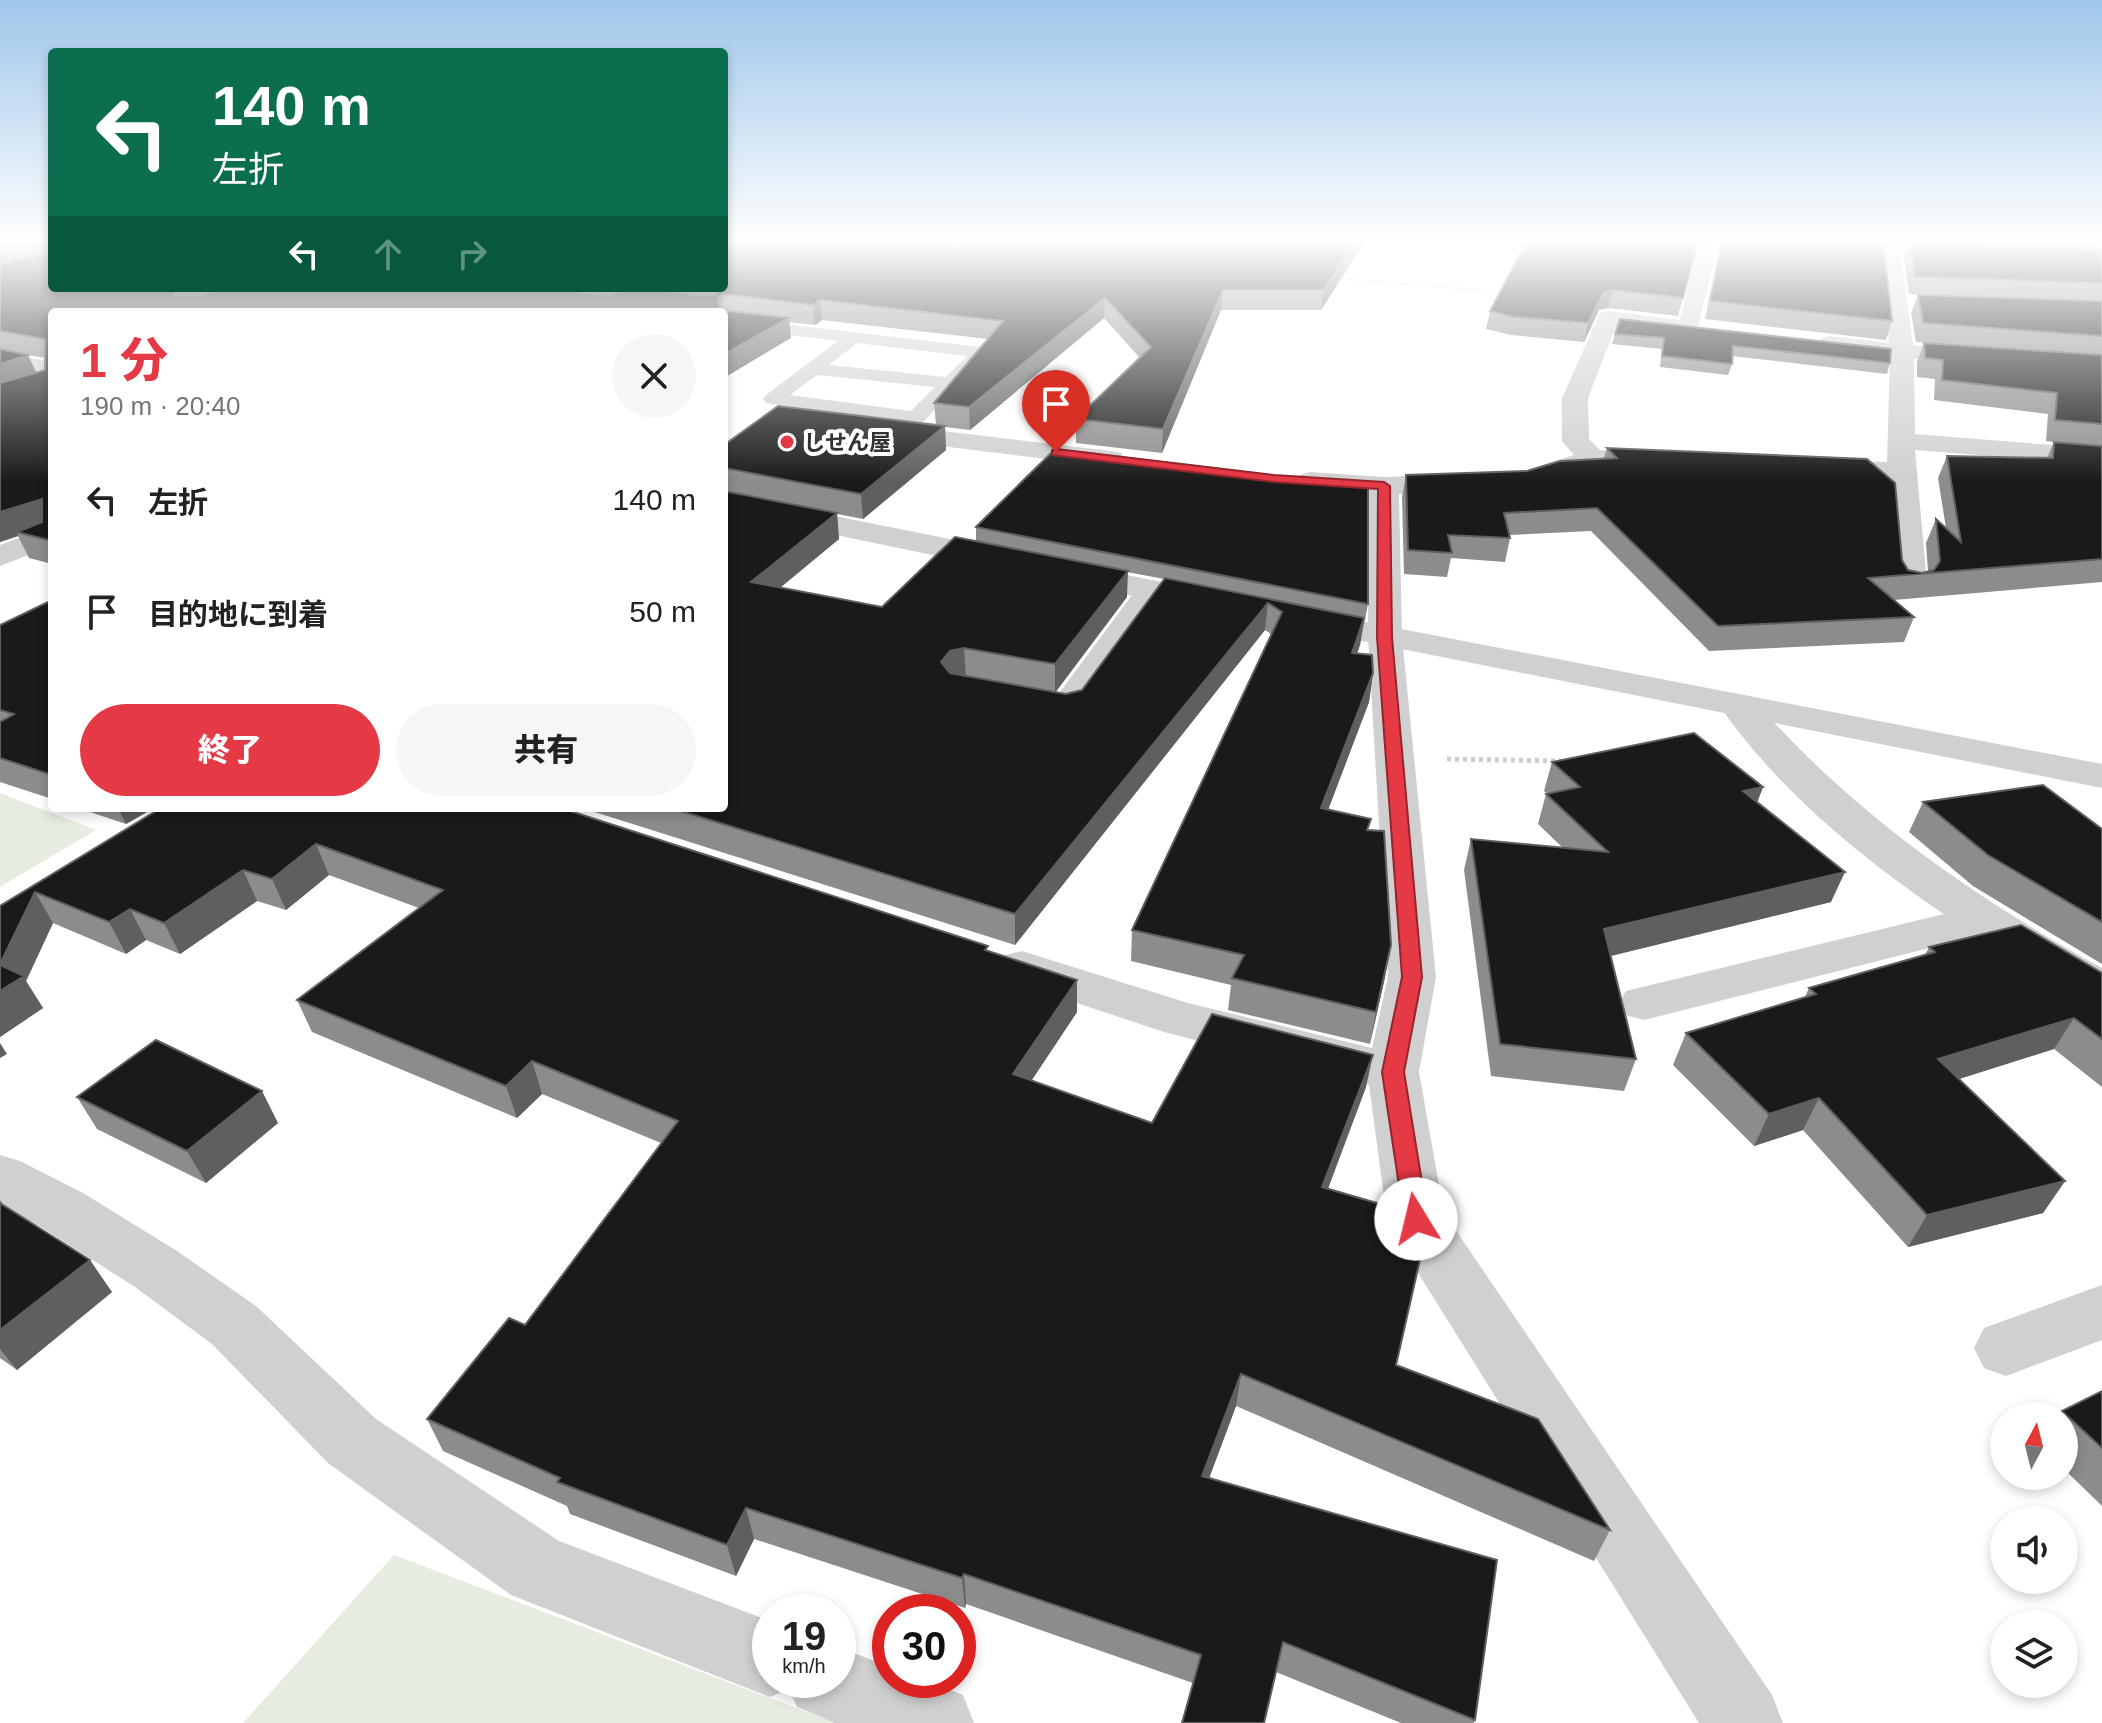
<!DOCTYPE html>
<html lang="ja">
<head>
<meta charset="utf-8">
<style>
  body { margin:0; font-family:Helvetica,"Noto Sans JP",sans-serif; background:#f6f6f6; color:#222; height:100vh; display:flex; flex-direction:column; font-size:30px; white-space:nowrap }
  * { box-sizing:border-box; margin:0 }
  p { font-size:26px; color:#767676 }
  .icon { flex:none; width:44px; height:44px; fill:none; stroke:currentColor; stroke-width:2; stroke-linecap:round; stroke-linejoin:round }
  .map { position:relative; flex:1; overflow:hidden }
  .sheet { position:absolute; left:48px; top:308px; width:680px; height:504px; display:flex; flex-direction:column; background:#fff; border-radius:8px; box-shadow:0 4px 12px #0003 }
  .sheet>* { flex:none }
  .guide { position:absolute; left:48px; top:48px; width:680px; height:244px; border-radius:8px; box-shadow:0 4px 12px #0003; background:#0b6e4f; color:#fff; overflow:hidden }
  .needle { width:52px; rotate:7deg }
  .controls { position:absolute; left:1990px; top:1402px; display:grid; gap:16px }
  .controls a { display:grid; place-items:center; width:88px; height:88px; border-radius:50%; background:#fff; box-shadow:0 4px 12px #0003; font-size:40px }
  .speed { position:absolute; left:752px; top:1594px; display:flex; gap:16px; font-size:40px; font-weight:700; text-align:center }
  .speed>* { display:grid; place-content:center; width:104px; height:104px; border-radius:50%; background:#fff; box-shadow:0 4px 12px #0003; line-height:1 }
  .speed small { font-size:20px; font-weight:400 }
  .speed .limit { border:12px solid #d22; background:#fff; color:#111 }
  .pin { position:absolute; display:grid; place-items:center; width:68px; height:68px; color:#fff; margin:-82px -34px; border-radius:50% 50% 50% 0; rotate:-45deg; box-shadow:0 0 8px #0007 }
  .pin .icon { rotate:45deg }
  .me { position:absolute; width:88px; margin:-44px; rotate:351deg; stroke-linejoin:round; filter:drop-shadow(0 0 6px #0008) }
  .turn { display:flex; align-items:center; gap:28px; height:168px; padding:0 32px; font-size:36px }
  .turn .icon { width:104px; height:104px; stroke-width:2.5 }
  .turn b { display:block; font-size:56px; line-height:68px }
  .lanes { display:flex; align-items:center; height:76px; padding:0 32px; background:#0003; justify-content:center; gap:40px; direction:ltr }
  .lanes .off { opacity:.35 }
  .round { display:grid; place-items:center; flex:none; width:84px; height:84px; border-radius:42px; background:#f6f6f6 }
  .summary { display:flex; align-items:center; justify-content:space-between; height:136px; padding:0 32px }
  h1 { font-size:48px; font-weight:800; line-height:60px; color:#e63946 }
  .primary-button { display:flex; gap:16px; margin-top:auto; padding:16px 32px }
  .primary-button a { flex:1; height:92px; border-radius:48px; background:#e63946; color:#fff; font-size:32px; font-weight:800; line-height:92px; text-align:center }
  .primary-button a+a { background:#f6f6f6; color:#222 }
  ul { padding:0; list-style:none }
  li { display:flex; align-items:center; gap:24px; height:112px; padding:0 32px }
  li div { flex:1 }
  li b { display:block; font-size:30px }
  li em { font-style:normal }
  .map>svg:first-child { display:block }
  .green { fill:#e6ecdf }
  .lines { fill:none; stroke-linecap:round; stroke-linejoin:round }
  .path-far1 { stroke:#cdcdcd; stroke-width:2; stroke-dasharray:2 2; stroke-linecap:butt }
  .path { stroke:#cdcdcd; stroke-width:5; stroke-dasharray:4 4; stroke-linecap:butt }
  .service { fill:#d0d0d0; fill-rule:evenodd }
  .minor { fill:#d0d0d0; fill-rule:evenodd }
  .tertiary { fill:#d0d0d0; fill-rule:evenodd }
  .wall { fill:#8c8c8c; fill-rule:evenodd }
  .shaded-wall { fill:#5f5f5f }
  .building { fill:#1a1a1a; stroke:#5f5f5f; stroke-width:2 }
  .route { fill:#e63946; stroke:#96252e; stroke-width:2 }
  .poi-dot { fill:#e63946; stroke:#fff; stroke-width:3 }
  .labels { text-anchor:middle; stroke-width:8; stroke-linejoin:round; paint-order:stroke }
  .far-poi-label { font-size:22px; font-weight:bold; fill:#333; stroke:#fff; text-anchor:start }
</style>
</head>
<body>
<div class="map">
<svg width="2102" height="1723" viewBox="0 0 2102 1723">
  <rect width="100%" height="100%" fill="#fff"/>
  <path class="green" d="M0,793L96,830L0,887Z
    M394,1555L836,1723H243Z"/>
  <g class="lines">
    <path class="path-far1" d="M1334,278L1504,292"/>
    <path class="path" d="M1447,759L1561,761"/>
    <path class="service" d="M724,317L981,347L990,352L923,422L916,424L766,403L763,399L766,395L838,341L724,327ZM857,343L967,356L946,377L829,365ZM817,375L935,387L911,411L790,395Z"/>
    <path class="minor" d="M1699,241H1718L1697,332L1689,334L1616,326L1588,398L1589,439L1600,450L1661,453L1671,455L1675,461L1671,467L1661,469L1594,466L1534,486L1524,483L1520,477L1524,471L1574,455L1562,441V398L1600,313L1608,311L1680,320Z
      M1890,244L1965,247L1975,253L1965,259L1901,256L1913,345L1936,348L1940,353L1936,358L1914,359L1915,434L2102,449V465L1915,450L1927,584L1923,591L1911,594L1899,591L1895,584L1887,479L1822,477L1812,475L1808,469L1812,463L1822,461L1887,462L1890,357L1830,350L1822,348L1818,343L1822,338L1830,336L1889,343L1880,250Z
      M634,288H662L659,292L615,312H586L589,307Z
      M885,424L1111,451L1121,453L1125,459L1121,465L1111,467L876,438L872,432L876,426Z
      M1310,472L1384,477L1465,474L1475,477L1479,483L1475,489L1465,492L1399,494L1402,637L1436,977L1419,1072L1444,1213L1772,1695L1783,1723H1699L1395,1236L1387,1219L1369,1085L1164,1032L1005,979L998,967L1005,955L1022,951L1188,1003L1372,1048L1388,977L1368,637L1369,494L1300,487L1296,481L1300,475Z
      M1153,580L1165,583L1170,590L1079,717L1066,720L1015,709L1009,701L1015,693L1028,690L1057,696L1141,583Z
      M1738,694L1751,697C1850,811 1970,895 2102,968V1007L2085,1002L1977,936L1644,1020L1626,1015L1619,1003L1626,991L1944,914C1861,858 1776,788 1719,705L1725,697Z
      M0,1155L20,1161L83,1193L177,1251L256,1306L376,1419L559,1541L770,1621V1680H838V1647L890,1667V1680H925L963,1695L974,1723H835L797,1707L789,1689L770,1697L511,1595L328,1463L212,1344L135,1287L41,1227L0,1204Z
      M2102,1285V1340L2006,1376L1984,1368L1974,1348L1984,1328Z"/>
    <path class="tertiary" d="M0,352L52,362V376L0,366Z
      M724,494L1000,549L1011,552L1016,559L1011,566L1000,569L724,512Z
      M52,526V546L0,566V545Z
      M1067,563L1216,593L1228,596L1233,603L1228,610L1216,613L1056,580L1051,573L1056,566Z
      M1303,610L2102,764V788L1291,627L1286,620L1291,613Z"/>
  </g>
  <path class="wall" d="M0,241L52,288L610,295L662,290L661,288H724V241H1365L1321,310H1221L1162,453L1076,443V419L1140,358L1104,318L970,430L945,427L946,450L863,519L837,514L839,539L780,588L882,607L976,541V527L1368,604L1360,645L1357,654L1373,673L1369,702L1328,810L1369,830L1385,977L1370,1044L1228,1010L1231,985L1131,961L1132,930L1271,634L1265,630L1015,945L582,808H724V445L936,425L934,403L988,339L822,320L815,325L789,322L791,338L52,312V564L29,558L18,536L0,542ZM28,355L45,358V370L36,373ZM1127,572L1164,579L1082,690L1066,694L1055,692L1127,597Z
    M1698,241L1678,316L1608,308L1599,310L1584,342L1511,335L1486,329L1490,311Z
    M1721,241H2102V301L1909,294L1904,259L1910,244L1884,243L1892,321L1886,340L1705,319Z
    M1918,295L2102,301V582L1894,600L1914,617L1904,642L1709,651L1591,531L1510,535V538L1505,562L1451,558L1447,577L1404,574L1402,497L1406,475L1527,471L1604,458L1607,448L1902,560L1908,570L1922,573L1928,571L1926,543L1936,519L1946,528L1938,478L1947,456L2047,458L2054,442L2046,441L2048,414L1934,400L1935,379L1917,377V362L1924,343L1944,344L1916,342L1911,313Z
    M1620,319L1890,363L1887,374L1732,356V364L1728,375L1660,367L1662,349L1612,344Z
    M52,600V799L0,782V625Z
    M1552,762L1763,787L1757,802L1831,902L1611,956L1636,1059L1624,1091L1491,1076L1464,870L1471,839L1563,848L1538,824L1546,794H1548L1544,791Z
    M1923,802L2102,829V964L1973,886L1909,832Z
    M78,808H154L126,824Z
    M161,808L989,951L1077,1012L1031,1081L1152,1123L1366,1087L1328,1189L1387,1206L1382,1228L1396,1365L1610,1530L1594,1561L1236,1406L1209,1478L1475,1720L1474,1723H1401L1276,1672L1193,1683L966,1604L965,1608L754,1539L736,1576L570,1514L567,1506L443,1451L427,1419L525,1325L661,1143L542,1094L517,1118L312,1032L297,1000L419,908L329,875L286,910L257,901L180,954L146,940L126,954L53,923L26,981L43,1008L0,1037V906Z
    M1929,947L2102,973V1087L2054,1049L1959,1079L2065,1181L2043,1213L1908,1247L1803,1130L1754,1146L1673,1065L1686,1033L1805,997L1809,988L1925,955Z
    M77,1097L278,1123L206,1183L97,1129Z
    M0,1200L4,1205L112,1292L17,1370L0,1358Z
    M2102,1391V1506L2064,1469V1416H2058L2062,1411Z"/>
  <path class="shaded-wall" d="M27,241H48L52,255L0,268V248Z
    M1356,241H1365L1321,310L1323,290Z
    M177,288H239L185,305L175,295Z
    M582,288H627L588,304L579,293Z
    M1223,290L1221,310L1162,453L1163,429Z
    M1613,290L1608,308L1599,310L1584,342L1588,323L1604,292Z
    M722,294L724,314L720,312L718,297Z
    M1105,298L1104,318L970,430L969,407Z
    M820,300L822,320L815,325L813,305Z
    M789,318L791,338L724,378V354Z
    M28,355L38,376L0,388V364Z
    M945,426L946,450L863,519L861,494Z
    M42,499L52,520L17,532L18,536L0,542V512Z
    M837,513L839,539L754,609L751,582Z
    M1128,571L1127,597L1055,693V664Z
    M1268,603L1265,630L1015,945V914Z
    M1364,618L1360,645L1347,681L1352,653Z
    M964,648L966,676L951,679L941,662L950,651Z
    M1373,673L1369,702L1317,839L1321,808Z
    M1763,787L1752,816L1743,791Z
    M118,808H154L126,824Z
    M316,844L329,875L286,910L272,879Z
    M243,870L257,901L180,954L164,923Z
    M1845,872L1831,902L1594,960L1604,929Z
    M35,892L53,923L26,981L43,1008L0,1037V964Z
    M130,909L146,940L126,954L109,922Z
    M1391,945L1385,977L1370,1044L1376,1012Z
    M1077,980V1012L1014,1107L1013,1074Z
    M2074,1018L2054,1049L1921,1091L1938,1059Z
    M0,1043L7,1054L0,1058Z
    M1373,1055L1366,1087L1316,1220L1322,1187Z
    M532,1061L542,1094L517,1118L506,1086Z
    M262,1091L278,1123L206,1183L187,1151Z
    M1819,1098L1803,1130L1754,1146L1769,1114Z
    M2065,1181L2043,1213L1908,1247L1927,1215Z
    M90,1260L112,1292L17,1370L0,1349V1330Z
    M1241,1374L1236,1406L1198,1508L1202,1476Z
    M746,1508L754,1539L736,1576L727,1545Z
    M964,1574L966,1604L965,1608L962,1578Z"/>
  <path class="building" d="M0,241H27L0,248Z
    M46,241H52V288H177L175,295H203L221,288H582L579,293L611,295L628,288H649L695,295H715L722,288H724V243L728,241H916L960,246L968,241H1356L1323,290H1223L1163,429L1076,419L1151,347L1105,298L969,407L934,403L1003,321L820,300L813,305L722,294L718,297L721,310L789,318L724,354V312H52V541L17,532L42,522V499L0,512V383L45,370V339L0,331V264L45,253Z
    M1527,241H1698L1683,298L1613,290L1604,292L1588,323L1514,317L1490,311Z
    M1722,241H1883L1892,321L1710,301Z
    M1910,242L2102,249V283L1915,277Z
    M1918,295L2102,301V336L1923,323Z
    M1620,319L1891,349L1890,363L1733,346L1732,364L1662,356L1664,338L1615,334Z
    M1924,343L2102,355V424L2055,420L2057,393L1942,380L1943,360L1925,358Z
    M0,349L28,355L0,364Z
    M778,406L945,426L861,494L724,468V445Z
    M2054,442L2102,446V559L1868,578L1914,617L1718,626L1597,508L1504,513L1510,538L1448,535L1452,553L1408,550L1406,475L1527,471L1560,461L1617,458L1607,448L1867,459L1895,483L1902,560L1908,570L1922,573L1934,570L1940,561L1936,519L1961,542L1947,456L2053,458Z
    M1055,449L1275,476L1368,482V604L976,527Z
    M724,491L837,513L751,582L882,607L955,537L1128,571L1055,664L964,648L950,651L941,662L950,673L1066,694L1082,690L1165,578L1364,618L1352,653L1372,655L1373,673L1321,808L1371,819L1367,830L1384,831L1391,945L1376,1012L1232,978L1244,955L1132,930L1282,612L1268,603L1015,914L671,808H724Z
    M52,600V775L0,758V722L14,714L0,710V625Z
    M1694,733L1763,787L1743,791L1845,872L1604,929L1636,1059L1500,1044L1471,839L1608,852L1546,794L1580,787L1552,762Z
    M2043,785L2102,829V922L1988,855L1923,802Z
    M161,808H561L988,946L985,950L1077,980L1013,1074L1152,1123L1212,1014L1373,1055L1322,1187L1387,1206L1381,1228L1424,1242L1396,1365L1538,1419L1610,1530L1241,1374L1202,1476L1497,1560L1475,1720L1283,1642L1264,1723H1182L1201,1655L964,1574L962,1578L746,1508L727,1545L557,1482L560,1478L427,1419L509,1318L525,1325L678,1121L532,1061L506,1086L297,1000L443,890L316,844L272,879L243,870L164,923L130,909L109,922L35,892L0,964V906Z
    M2021,925L2102,973V1039L2074,1018L1938,1059L2065,1181L1927,1215L1819,1098L1769,1114L1686,1033L1816,994L1809,988L1935,952L1929,947Z
    M0,965L24,976L0,991Z
    M156,1040L262,1091L187,1151L77,1097Z
    M0,1203L90,1260L0,1330Z
    M2102,1391V1448L2062,1411Z"/>
  <linearGradient id="sky" x2="0" y2="1"><stop stop-color="#9ec6ea"/><stop offset="0.5" stop-color="#fff"/><stop offset="1" stop-color="#fff" stop-opacity="0"/></linearGradient>
  <rect width="2102" height="482" fill="url(#sky)"/>
  <path class="route" d="M1056,449L1274,475L1384,482L1390,486L1392,637L1422,977L1404,1072L1428,1219L1425,1226L1416,1228L1408,1226L1404,1219L1382,1072L1402,977L1377,637L1378,489L1274,482L1052,455V450Z"/>
  <circle class="poi-dot" cx="787" cy="442" r="8"/>
  <g class="labels">
    <g class="far-poi-label">
      <text x="803" y="450">しせん屋</text>
    </g>
  </g>
</svg>
<div class="controls">
<a><svg class="needle" viewBox="-14 -14 28 28"><path d="M0-13l5 13h-10z" fill="#e53935"/><path d="M0 13l5-13h-10z" fill="#767676"/></svg></a>
<a><svg class="icon" aria-label="sound" viewBox="0 0 24 24"><path d="M4 9h4l5-4v14l-5-4H4zM17 9q2 3 0 6"/></svg></a>
<a><svg class="icon" aria-label="layers" viewBox="0 0 24 24"><path d="M12 4l9 5-9 5-9-5zM3 14l9 5 9-5"/></svg></a>
</div>
<div class="speed"><div>19<small>km/h</small></div><div class="limit">30</div></div>
<div class="pin" style="left:1056px;top:452px;background:#d93025"><svg class="icon" aria-label="arrive" viewBox="0 0 24 24"><path d="M6 21V4h12l-3 4 3 4H6"/></svg></div>
<svg class="me" style="left:1416px;top:1219px" viewBox="-20 -20 40 40"><circle r="19" fill="#fff"/><path d="M0-13L10 11 0 6-10 11z" fill="#e63946"/></svg>
<div class="guide">
<div class="turn"><svg class="icon" aria-label="left" viewBox="0 0 24 24"><path d="M17 20v-9H6M10 6l-5 5 5 5"/></svg><div><b>140 m</b>左折</div></div>
<div class="lanes"><svg class="icon" aria-label="left" viewBox="0 0 24 24"><path d="M17 20v-9H6M10 6l-5 5 5 5"/></svg><svg class="icon off" aria-label="ahead" viewBox="0 0 24 24"><path d="M12 20V5M6 11l6-6 6 6"/></svg><svg class="icon off" aria-label="right" viewBox="0 0 24 24"><path d="M7 20v-9h11M14 6l5 5-5 5"/></svg></div>
</div>
<section class="sheet">
<div class="summary"><div><h1>1 分</h1><p>190 m · 20:40</p></div><a class="round"><svg class="icon" aria-label="close" viewBox="0 0 24 24"><path d="M6 6l12 12M18 6L6 18"/></svg></a></div>
<ul>
<li><svg class="icon" aria-label="left" viewBox="0 0 24 24"><path d="M17 20v-9H6M10 6l-5 5 5 5"/></svg><div><b>左折</b></div><em>140 m</em></li>
<li><svg class="icon" aria-label="arrive" viewBox="0 0 24 24"><path d="M6 21V4h12l-3 4 3 4H6"/></svg><div><b>目的地に到着</b></div><em>50 m</em></li>
</ul>
<div class="primary-button"><a>終了</a><a>共有</a></div>
</section>
</div>
</body>
</html>
